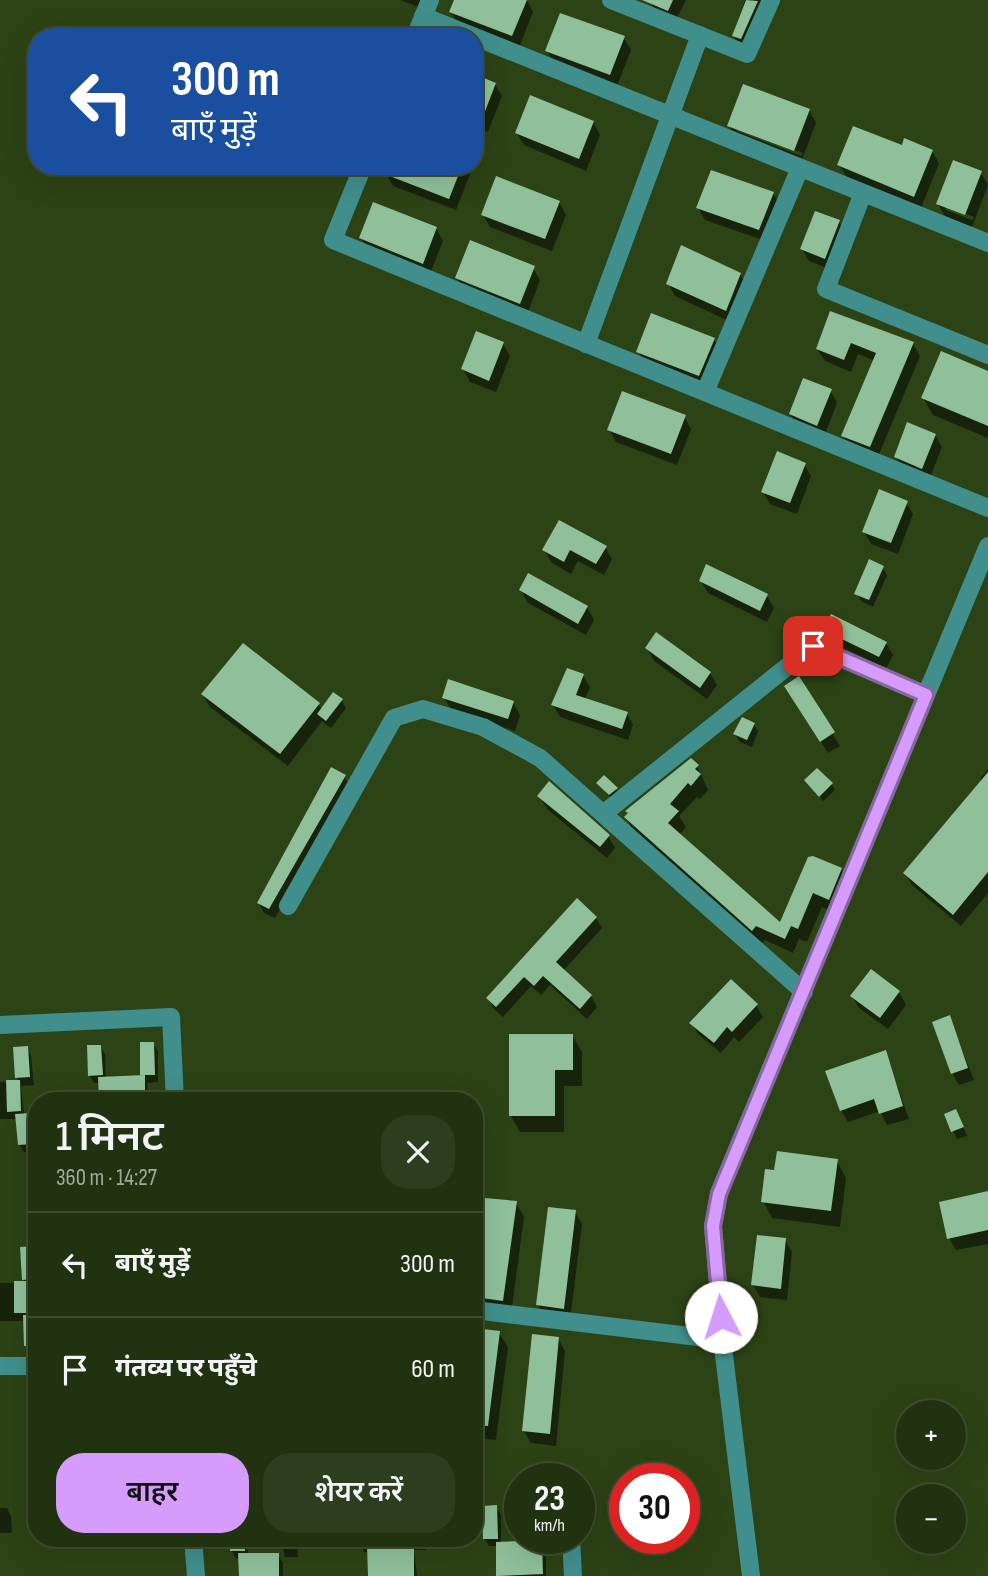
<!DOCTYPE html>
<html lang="hi">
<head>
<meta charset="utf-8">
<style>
  body { margin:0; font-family:"Sofia Sans Condensed","Noto Sans Devanagari",sans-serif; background:#2d3e1e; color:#f1f3f6; height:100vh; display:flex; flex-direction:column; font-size:26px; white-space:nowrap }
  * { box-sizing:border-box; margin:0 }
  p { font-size:23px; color:#a2aa9f }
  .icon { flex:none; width:38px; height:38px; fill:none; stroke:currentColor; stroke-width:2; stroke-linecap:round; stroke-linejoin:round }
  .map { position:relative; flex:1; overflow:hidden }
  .details { position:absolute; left:28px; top:1092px; width:455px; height:455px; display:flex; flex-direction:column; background:#213210; border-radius:28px; box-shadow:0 7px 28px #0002,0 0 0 2px #3e4d30 }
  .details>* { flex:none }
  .top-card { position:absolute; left:28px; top:28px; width:455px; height:147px; border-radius:28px; box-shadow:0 7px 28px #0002,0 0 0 2px #3e4d30; background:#1a4fa0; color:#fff; overflow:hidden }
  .buttons { position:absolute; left:896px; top:1400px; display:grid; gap:14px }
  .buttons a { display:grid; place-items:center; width:70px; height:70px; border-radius:50%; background:#213210; box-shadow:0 7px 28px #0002,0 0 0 2px #3e4d30; font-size:35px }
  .speed { position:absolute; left:504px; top:1463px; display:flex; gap:14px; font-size:35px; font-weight:700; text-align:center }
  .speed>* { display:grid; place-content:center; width:91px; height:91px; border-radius:50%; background:#213210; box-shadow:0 7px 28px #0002,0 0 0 2px #3e4d30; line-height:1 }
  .speed small { font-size:18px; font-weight:400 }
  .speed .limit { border:10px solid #d22; background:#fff; color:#111 }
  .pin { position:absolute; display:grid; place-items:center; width:60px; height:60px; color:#fff; margin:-30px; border-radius:14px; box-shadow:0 4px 10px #0006 }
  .me { position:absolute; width:77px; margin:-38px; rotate:355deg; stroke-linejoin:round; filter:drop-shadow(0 0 5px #0008) }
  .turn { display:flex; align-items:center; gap:24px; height:147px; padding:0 28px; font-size:32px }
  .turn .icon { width:91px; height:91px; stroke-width:2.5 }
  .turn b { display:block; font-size:49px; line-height:60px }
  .round { display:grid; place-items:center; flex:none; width:74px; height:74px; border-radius:28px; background:#2d3e1e }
  .summary { display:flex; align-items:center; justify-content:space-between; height:119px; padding:0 28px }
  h1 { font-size:42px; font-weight:600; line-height:52px }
  .button { display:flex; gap:14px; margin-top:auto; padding:14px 28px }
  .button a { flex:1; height:80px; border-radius:28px; background:#d59cfb; color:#111; font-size:28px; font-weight:600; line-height:80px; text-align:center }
  .button a+a { background:#2d3e1e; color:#f1f3f6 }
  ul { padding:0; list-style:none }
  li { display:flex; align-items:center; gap:21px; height:105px; padding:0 28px; border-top:2px solid #3e4d30 }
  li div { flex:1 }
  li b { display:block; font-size:26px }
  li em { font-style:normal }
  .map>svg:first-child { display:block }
  .shadow { fill:#0007; fill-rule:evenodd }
  .building { fill:#8fc09a }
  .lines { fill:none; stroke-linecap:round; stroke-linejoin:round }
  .minor { stroke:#408f8c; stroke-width:18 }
  .route-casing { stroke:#8a65a3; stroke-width:18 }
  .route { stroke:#d59cfb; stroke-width:12 }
</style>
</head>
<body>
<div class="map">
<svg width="988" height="1576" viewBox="0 0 988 1576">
  <rect width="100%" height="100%" fill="#2c4315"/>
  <path class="shadow" d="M400,0H427L423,9Z
    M456,0H527L533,12L519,48L458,24L451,12Z
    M650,0H686L675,22L656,14Z
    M745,0H765L741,48L733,35Z
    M624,38L631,50L617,86L554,63L547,51Z
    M495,84L502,96L488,132L474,127Z
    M809,110L816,123L801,162L736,138L729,126ZM737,128L803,153L801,156L737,131Z
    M593,122L600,135L586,171L524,145L517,133Z
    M903,147L932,151L939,163L921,208L847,177L839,165Z
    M389,166H466L470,174L456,210L393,186L386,174Z
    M981,173L988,185L972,227L945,216L938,204ZM946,206L974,217L972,220L946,210Z
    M773,193L780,205L766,241L705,220L698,208Z
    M559,202L566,215L552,251L490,227L483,215Z
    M839,222L846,234L832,270L809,261L802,249Z
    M436,228L443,241L429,276L368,251L361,238Z
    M533,268L540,280L527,315L464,290L457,278Z
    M740,274L747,287L733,323L675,296L668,283Z
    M831,313L913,344L920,356L877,459L850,448L843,436L875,361L858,354L851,372L825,361L817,349Z
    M714,340L721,352L706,388L645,364L638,351Z
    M503,344L510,356L496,392L470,382L463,369Z
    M988,373V438L933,415L923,398Z
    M830,390L837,403L824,437L798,426L790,414Z
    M684,416L691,429L677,465L616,442L609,430Z
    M935,435L942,447L929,480L903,469L896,457Z
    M804,464L811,476L797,514L770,504L763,492Z
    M906,502L913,514L898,554L871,544L864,532Z
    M605,547L612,559L604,575L578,561L571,574L552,563L544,550Z
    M882,567L887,575L873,607L861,601L856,593Z
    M701,581L767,596L774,608L767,622L708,593Z
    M521,590L587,607L594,620L586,635L528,603Z
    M825,630L886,643L893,655L886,669L832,642Z
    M647,648L710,673L717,685L707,699L654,661Z
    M583,676L590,687L585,699L627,713L633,725L628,740L560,717L553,705Z
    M798,679L840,746L828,753L793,698Z
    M203,695L318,704L322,710L341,700L346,708L331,728L322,721L288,766L210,707Z
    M444,697L513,703L520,715L515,731L451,710Z
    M754,724L758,732L752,747L740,742L735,734Z
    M697,766L708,790L700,799L697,797L679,816L686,827L679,835L780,925L813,857L841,869L849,884L837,913L822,907L807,942L799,939L793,953L765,940L761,944L634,832L626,817Z
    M988,769V893L961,926L912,885L905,873L982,782L980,779Z
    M344,777L350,786L275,918L264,913L259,903Z
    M806,781L832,784L835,790L823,801Z
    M598,783L616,789L621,796L614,802Z
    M540,797L608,836L615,848L607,858L547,809Z
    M596,918L602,928L563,971L591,996L597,1007L587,1019L550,985L541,995L531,986L503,1017L494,1009L488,998Z
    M871,971L899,992L906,1005L888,1029L859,1008L852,996Z
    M756,1005L763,1017L739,1042L734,1037L721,1053L698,1034L692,1023Z
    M949,1018L974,1080L959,1085L952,1073Z
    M572,1035L582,1052V1086H564V1132H520L511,1116Z
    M153,1043L158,1051V1082L147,1083L148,1101H101L100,1083H94L90,1076L100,1046L105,1054L106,1079L143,1077Z
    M27,1048L31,1056L34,1085L21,1086L24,1115L30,1114L35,1122L37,1151L24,1152L19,1144L18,1119H0V1082L19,1081L17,1078Z
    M885,1052L909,1119L887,1125L880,1111L848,1122L841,1110Z
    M946,1115L960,1119L967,1136L957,1139Z
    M837,1161L846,1178L840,1227L772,1218L763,1201Z
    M31,1163H37V1190L31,1180Z
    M988,1193V1244L956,1250L949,1238Z
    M474,1198L516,1203L524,1217L511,1315L474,1309Z
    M575,1212L582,1224L570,1320L545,1317L538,1305Z
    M31,1213H37V1238L32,1229Z
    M785,1240L792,1252L787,1300L760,1297L753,1285Z
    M34,1248L37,1287H29L31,1317H37V1353H30L26,1345L25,1321H0V1283H26L23,1279Z
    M474,1329L499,1333L508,1347L496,1440L474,1438Z
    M558,1338L565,1351L556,1446L531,1443L524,1431Z
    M496,1507L501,1515V1544L542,1542L540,1538H555L556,1545H543L546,1550V1576H498L497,1546H489L485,1539Z
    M0,1508H7L11,1516L12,1533H0Z
    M231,1538H248V1555H278L283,1563V1576H240V1559H236L232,1551Z
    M281,1538H297L298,1557H285Z
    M359,1538H376V1547H412L409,1538H426V1550H414L417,1576H370L369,1552H364Z"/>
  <path class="building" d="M454,0H527L512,36L449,12Z
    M642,0H673L668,11Z
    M746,0L758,1L741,39L732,36Z
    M560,13L625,36L610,75L545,51Z
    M474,74L496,83L475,137H474Z
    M743,84L810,109L794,151L727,126Z
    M530,95L594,121L579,159L515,133Z
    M853,126L902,145L904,138L933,150L914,197L837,165Z
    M953,160L982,171L965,215L936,204Z
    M374,166H462L449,199L374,170Z
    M711,170L774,192L759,230L696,208Z
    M496,176L560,201L545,239L481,215Z
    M373,202L437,227L423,264L359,238Z
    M815,211L840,220L825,259L800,249Z
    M470,240L535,266L520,304L455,278Z
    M681,245L741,273L726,311L666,284Z
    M830,311L914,342L870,447L841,436L876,353L851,343L844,360L816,349Z
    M651,313L715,338L699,376L636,352Z
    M476,331L504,342L489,381L461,369Z
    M941,351L988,371V426L921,398Z
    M803,378L832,389L817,426L789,414Z
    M622,391L686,415L671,454L607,430Z
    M907,422L936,434L922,469L894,457Z
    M777,451L806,463L790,503L761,492Z
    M879,489L908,501L891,543L862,532Z
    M559,520L607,546L596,564L570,550L564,562L542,550Z
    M869,559L884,566L869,600L854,594Z
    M706,564L768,594L760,611L699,581Z
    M528,573L588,606L578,624L519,590Z
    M831,614L887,642L879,657L823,630Z
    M656,632L711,672L700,688L645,648Z
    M243,643L320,703L280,754L201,694Z
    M567,668L584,674L576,695L628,712L622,729L551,705Z
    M799,676L835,732L820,742L784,686Z
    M448,679L514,701L508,719L442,698Z
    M333,692L343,699L326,721L317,714Z
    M742,717L755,723L747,740L733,734Z
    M691,758L699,765L695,769L701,774L691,786L688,783L670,804L679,811L668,823L780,922L808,857L813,856L842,868L829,900L813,893L798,929L791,926L785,939L756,926L752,931L624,817L628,813L625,811Z
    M331,767L346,775L269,909L257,903Z
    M817,768L833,783L819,797L804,780Z
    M988,772V872L953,915L903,873Z
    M604,775L618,788L609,795L596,783Z
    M549,781L610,835L600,847L537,796Z
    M577,898L597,917L556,962L592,995L580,1009L543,976L534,986L524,977L496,1007L486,998Z
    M871,969L900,991L880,1018L850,996Z
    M731,979L758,1004L732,1032L727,1027L714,1043L689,1023Z
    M950,1015L968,1068L951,1074L932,1022Z
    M509,1034H573V1070H555V1116H509Z
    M140,1042H154L155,1075H140Z
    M87,1045H101L103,1075L88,1076Z
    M28,1046L30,1077L15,1078L13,1047Z
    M886,1050L903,1106L879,1114L874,1099L840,1111L825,1071Z
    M145,1075V1101H99L98,1077Z
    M6,1080H20L21,1111L7,1112Z
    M956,1109L964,1127L951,1132L944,1114Z
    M31,1113L34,1144L18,1145L15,1114Z
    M777,1151L838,1159L831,1211L761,1202L765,1169L774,1170Z
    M988,1191V1230L947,1239L939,1202Z
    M474,1197L517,1201L503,1301L475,1297L479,1266H474Z
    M548,1207L576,1210L564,1309L536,1305Z
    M757,1235L786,1238L781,1289L751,1285Z
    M35,1246L37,1279L22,1280L20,1247Z
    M14,1281H28L27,1313H14Z
    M23,1315H37V1346H24Z
    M474,1328L500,1331L488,1426L474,1425Z
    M532,1334L559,1337L550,1434L522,1431Z
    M497,1505L498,1539H483L482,1506Z
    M230,1538H245V1551H230Z
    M279,1538H294V1549H279Z
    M542,1540L543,1574L496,1576V1542Z
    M382,1544L414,1546V1576H368L367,1545Z
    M238,1553H279V1576H239Z"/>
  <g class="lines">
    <path class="minor" d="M611,0L747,54L771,0
      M423,16L988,243
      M415,37L430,0
      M363,166L333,240L988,508
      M863,193L826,289L988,355
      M586,344L700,35
      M705,392L800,168
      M603,814L813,646L926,695
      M288,906L394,718L423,709L483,727L540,758L804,992
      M0,1025L171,1017L175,1101
      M474,1310L723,1340
      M0,1366H37
      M193,1538L196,1576
      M571,1538L573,1576
      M751,1576L724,1355L713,1226L719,1193L988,546"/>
  </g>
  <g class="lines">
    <g class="route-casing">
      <path id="route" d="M721,1317L713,1226L719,1194L926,695L813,646"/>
    </g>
    <use href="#route" class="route"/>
  </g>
</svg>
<div class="buttons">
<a>+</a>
<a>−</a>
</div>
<div class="speed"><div>23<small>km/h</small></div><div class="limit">30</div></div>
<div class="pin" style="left:813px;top:646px;background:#d93025"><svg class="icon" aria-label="arrive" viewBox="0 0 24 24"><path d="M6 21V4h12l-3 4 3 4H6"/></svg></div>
<svg class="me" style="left:721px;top:1317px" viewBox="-20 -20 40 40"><circle r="19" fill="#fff"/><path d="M0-13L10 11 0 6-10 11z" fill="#d59cfb"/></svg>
<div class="top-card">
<div class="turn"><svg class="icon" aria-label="left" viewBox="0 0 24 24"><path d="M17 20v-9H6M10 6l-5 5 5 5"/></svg><div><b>300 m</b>बाएँ मुड़ें</div></div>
</div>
<section class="details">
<div class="summary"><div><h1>1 मिनट</h1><p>360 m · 14:27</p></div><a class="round"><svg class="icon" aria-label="close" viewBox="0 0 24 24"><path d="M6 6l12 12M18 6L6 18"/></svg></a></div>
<ul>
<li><svg class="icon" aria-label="left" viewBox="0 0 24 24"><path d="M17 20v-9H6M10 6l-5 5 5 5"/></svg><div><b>बाएँ मुड़ें</b></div><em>300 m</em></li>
<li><svg class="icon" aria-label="arrive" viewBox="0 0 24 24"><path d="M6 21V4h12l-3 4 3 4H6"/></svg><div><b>गंतव्य पर पहुँचे</b></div><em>60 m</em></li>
</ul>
<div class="button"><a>बाहर</a><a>शेयर करें</a></div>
</section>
</div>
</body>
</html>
